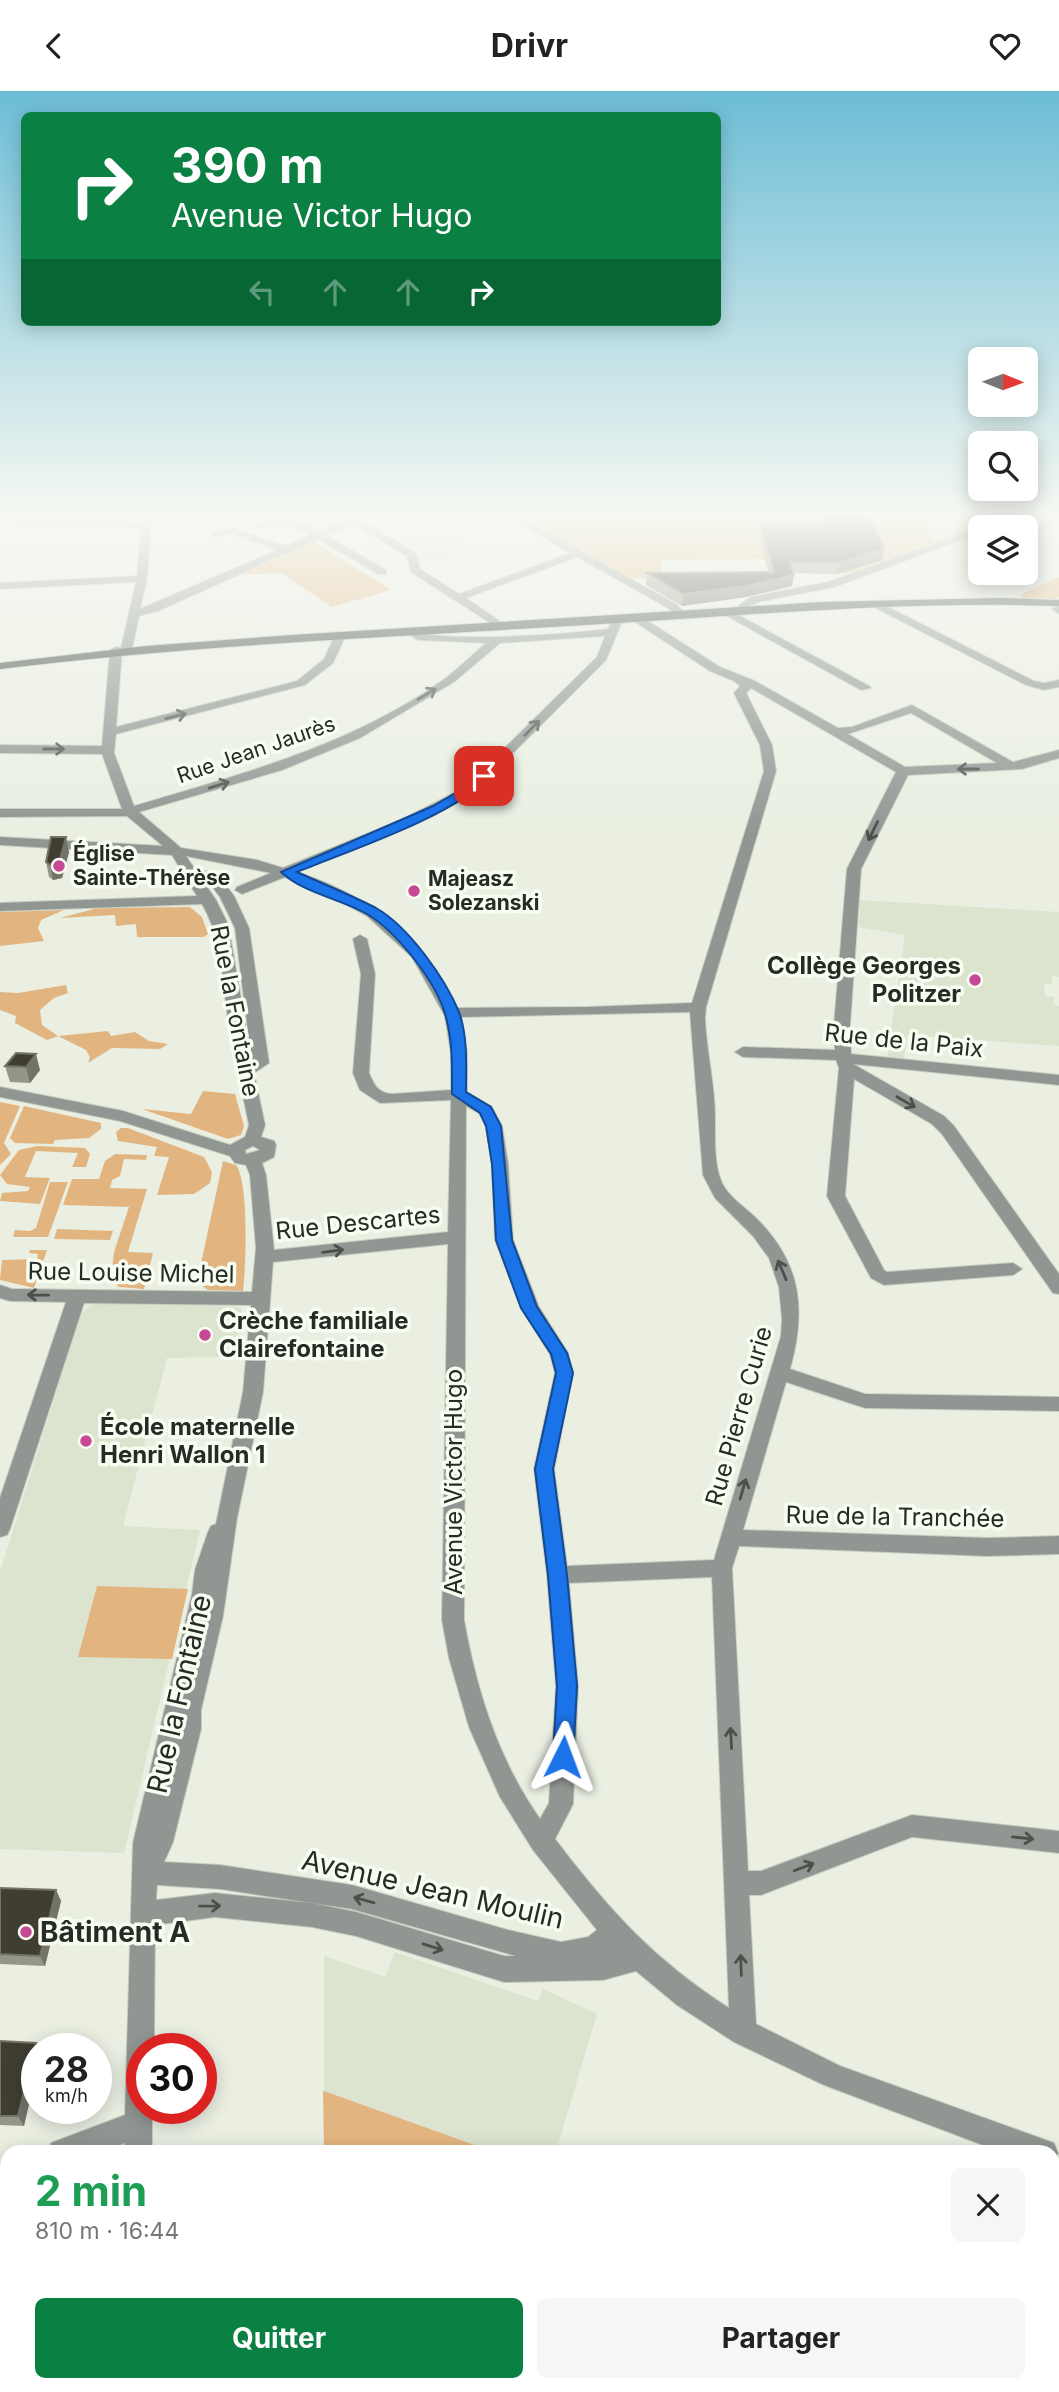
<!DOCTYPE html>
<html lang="fr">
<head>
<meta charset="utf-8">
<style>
  body { margin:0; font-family:Inter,sans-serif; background:#f6f6f6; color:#222; height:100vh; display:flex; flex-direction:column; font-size:26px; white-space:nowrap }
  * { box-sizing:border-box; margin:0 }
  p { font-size:23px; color:#767676 }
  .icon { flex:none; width:38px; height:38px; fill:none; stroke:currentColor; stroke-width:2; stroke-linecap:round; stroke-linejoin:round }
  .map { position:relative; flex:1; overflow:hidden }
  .drawer { position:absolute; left:0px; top:2054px; width:1060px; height:247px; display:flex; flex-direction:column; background:#fff; border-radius:21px 21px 0 0; box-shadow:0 4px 18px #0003 }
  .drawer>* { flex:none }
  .banner { position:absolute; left:21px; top:21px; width:700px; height:214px; border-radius:10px; box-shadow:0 4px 18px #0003; background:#0b8043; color:#fff; overflow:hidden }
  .needle { width:46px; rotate:91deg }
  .buttons { position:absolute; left:968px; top:256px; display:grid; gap:14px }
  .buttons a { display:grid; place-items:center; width:70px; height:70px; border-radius:10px; background:#fff; box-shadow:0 4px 18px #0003; font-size:35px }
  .speed { position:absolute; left:21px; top:1942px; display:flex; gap:14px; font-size:35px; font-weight:700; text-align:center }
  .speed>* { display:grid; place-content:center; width:91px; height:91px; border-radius:50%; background:#fff; box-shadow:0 4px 18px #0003; line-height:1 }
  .speed small { font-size:18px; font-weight:400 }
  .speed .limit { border:10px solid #d22; background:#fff; color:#111 }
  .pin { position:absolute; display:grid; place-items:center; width:60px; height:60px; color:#fff; margin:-30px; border-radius:14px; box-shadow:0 4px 10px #0006 }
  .me { position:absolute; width:77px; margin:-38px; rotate:3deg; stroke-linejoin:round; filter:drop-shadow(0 0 5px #0008) }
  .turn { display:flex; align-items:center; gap:24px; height:147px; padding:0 35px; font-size:32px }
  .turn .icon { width:91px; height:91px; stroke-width:2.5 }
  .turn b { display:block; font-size:49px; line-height:60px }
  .lanes { display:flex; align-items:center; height:66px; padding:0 35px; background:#0003; justify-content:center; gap:35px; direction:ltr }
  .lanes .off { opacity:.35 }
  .round { display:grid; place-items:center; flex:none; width:74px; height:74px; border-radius:10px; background:#f6f6f6 }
  .headline { display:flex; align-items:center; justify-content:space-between; height:119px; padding:0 35px }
  h1 { font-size:42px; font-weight:700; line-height:52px; color:#1e9e55 }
  .cta { display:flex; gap:14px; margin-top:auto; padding:14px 35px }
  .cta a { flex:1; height:80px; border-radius:10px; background:#0b8043; color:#fff; font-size:28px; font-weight:700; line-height:80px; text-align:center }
  .cta a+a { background:#f6f6f6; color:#222 }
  header { display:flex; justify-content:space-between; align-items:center; height:91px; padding:0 35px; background:#fff; font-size:32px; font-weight:700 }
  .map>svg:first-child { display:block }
  .built { fill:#dce4d0 }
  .green { fill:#e2b580 }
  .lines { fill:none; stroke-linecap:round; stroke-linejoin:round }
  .minor-casing { stroke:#c7ccc0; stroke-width:2 }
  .major-casing { stroke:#c7ccc0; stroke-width:2 }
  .minor { fill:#909692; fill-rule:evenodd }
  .major { fill:#464f49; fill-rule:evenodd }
  .wall { fill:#95968a }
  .shaded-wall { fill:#737368 }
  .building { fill:#403e33; stroke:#737368; stroke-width:2 }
  .oneway { stroke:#4c504b }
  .route { fill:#1a73e8; stroke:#114b97; stroke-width:2 }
  .poi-dot { fill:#c64896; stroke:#f7fdf0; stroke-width:2.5 }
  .labels { text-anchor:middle; stroke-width:7; stroke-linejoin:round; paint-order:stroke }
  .far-street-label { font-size:21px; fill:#272a25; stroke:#f7fdf0 }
  .far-poi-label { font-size:21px; font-weight:bold; fill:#272a25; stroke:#f7fdf0; text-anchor:start }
  .poi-label { font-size:24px; font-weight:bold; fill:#272a25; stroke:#f7fdf0; text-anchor:start }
  .street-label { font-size:24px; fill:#272a25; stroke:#f7fdf0 }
  .near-street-label { font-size:28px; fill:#272a25; stroke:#f7fdf0 }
  .near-poi-label { font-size:28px; font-weight:bold; fill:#272a25; stroke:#f7fdf0; text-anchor:start }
</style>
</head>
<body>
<header><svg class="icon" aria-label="back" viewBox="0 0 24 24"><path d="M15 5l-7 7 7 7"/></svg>Drivr<svg class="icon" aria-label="heart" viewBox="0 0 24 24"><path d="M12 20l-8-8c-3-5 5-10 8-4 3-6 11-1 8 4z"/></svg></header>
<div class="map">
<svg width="1059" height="2301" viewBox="0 0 1059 2301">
  <rect width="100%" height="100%" fill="#eaefe2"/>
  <path class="built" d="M917,421H979L991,426L993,432L934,452Z
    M428,450L462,451L464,461L445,470L418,472L417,462L400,452Z
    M860,809L1059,821V886L1052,885V893H1044L1045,905L1054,906V914L1059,915V955L907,944L904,968L887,967L905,844L859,836Z
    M98,1211L239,1216L242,1219L236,1266L167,1267L123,1435L200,1439L124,1762L0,1758V1481L80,1225L88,1216Z
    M395,1861L538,1910L543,1898L597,1923L556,2061H494L324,2000V1865L385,1886Z"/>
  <path class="green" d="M512,421H917L934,452L851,482L820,483L767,479L764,468L660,469L663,488L627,487Z
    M313,450L391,499L332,516L281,482L235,484Z
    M1059,486V506L1055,508L1022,507L1020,504Z
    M190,816L202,826L208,843L204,846H137L136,833L116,835L115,824L60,827L98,817Z
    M64,819L41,829L38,837L44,850L0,855V821Z
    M66,894L68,902L54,907L40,919L42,934L58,945L108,940L111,945L135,941L149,950L168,953L160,958L112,957L88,972L90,966L86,959L58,945L47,949L15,932L16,925L0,919V901L18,902Z
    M203,1000L235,1003L244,1035L241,1044L228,1048L142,1018L191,1023Z
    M0,1011L20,1015L4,1052L11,1063L0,1074Z
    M24,1015L101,1032V1038L89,1047L55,1049L53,1053L15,1052L10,1047Z
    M121,1037H128L204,1066L212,1081L210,1092L194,1103L157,1104L169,1066L154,1065L157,1056L118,1050L116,1041Z
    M37,1055L85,1057L90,1063L86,1076H72L78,1062L36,1060L25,1086L50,1087L40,1113L0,1110L2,1102L28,1100L30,1096L7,1093L0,1084L19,1059Z
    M115,1063L147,1064L146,1069L124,1068L120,1085L112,1089L110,1097L147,1098L128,1161L153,1162L144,1198L119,1196L111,1188L114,1161L129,1116L63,1114L72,1088H99L105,1070Z
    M223,1070L236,1074C249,1091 246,1176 243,1200L208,1199L197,1191Z
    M50,1091H68L48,1146H13L15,1139L30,1140L36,1137Z
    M57,1138L113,1140L110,1149L54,1148Z
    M30,1159H47L34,1197L0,1189L2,1169L37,1168L38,1163L29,1162Z
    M97,1495L188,1498L172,1568L78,1566Z
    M323,2000L327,2001L494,2061H324Z
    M1054,2265L1059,2267V2301H327V2294H1054Z"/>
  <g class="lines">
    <g class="minor-casing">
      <path id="minor" d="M142,421H152L147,488L140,518L277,459L232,443L212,446V442L233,437L286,455L310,444L282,431L256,438V434L274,427L264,421H277L318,440L362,421H375L360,429L416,462L420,478L459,503L570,462L499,421H511L676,513L687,524L678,526L668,517L577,466L466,507L507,535L498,537L411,481L407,465L352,433L326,444L386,479V483H378L318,448L158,520L139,525L132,558L126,561L122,560L116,636L297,590L324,568L336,542L346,544L333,572L305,594L116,643L114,662L134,715C242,683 353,654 446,587C460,576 473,563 486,552L418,549L407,542V538H415C434,554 577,542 608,538L614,526H622L623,528L606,569L472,703L411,735L297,781C343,796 392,823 423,862C437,878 446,899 457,917L588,916L692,912L764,680L760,654L734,602L740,595L734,590L710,580L632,529V525H640L720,576L755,590L838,637L852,636L912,614L1013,671L1059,659V667L1022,678L908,684L861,778L850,934L851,963L1059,984V994L853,973L944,1025L954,1035L1059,1183V1203L1053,1202L942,1043L932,1033L854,988L845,1105L884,1179L887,1181L1013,1172L1022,1178L1013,1184L884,1194L871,1187L827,1105L839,977L836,969L743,966L735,961L743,956L835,959L834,934L847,778L896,681L751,597L746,602L772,654L776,680L706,916L705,927C706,954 712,980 714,1007C717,1033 711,1067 722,1092C729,1107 748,1118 759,1130C802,1174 806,1221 790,1278L865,1303L1059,1306V1320L865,1317L786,1291L743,1439L987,1447L1059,1445V1463L987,1465L739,1455L732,1477L748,1780H761L912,1724L1059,1740V1762L912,1746L761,1804H749L756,1933L840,1975L1054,2052L1058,2062L1054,2072V2062H1004L824,1994L734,1951L677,1914L636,1880L603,1889L504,1891L356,1845L312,1836L215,1826L155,1834L154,1958H142V2018H152V2062H124L125,2052L98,2062H48L51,2052L125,2024L133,1752L192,1503L195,1479L208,1441L211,1435L216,1433L243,1301L251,1214L84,1212L10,1438L7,1444L0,1446V1407L66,1211L10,1210L0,1207V1194L12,1198L252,1201L256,1157L250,1084L246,1074L235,1072L230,1065L120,1030L0,1006V996L123,1020L230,1054L245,1046L249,1034C242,999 233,963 228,928C222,888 223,849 202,813L0,820V812L197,805L172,764L0,754V746L163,755L127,725L0,726V718H122L102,663L0,662V654L102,655L110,559L116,556L121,557L136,491L0,498V492L137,485L141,437L0,431V425L141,431ZM605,545L597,566L464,697L401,729L283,777L257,769L181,757L139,721L282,679L360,647L454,591L500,552ZM911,622L997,672L905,676L848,643ZM186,765L271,782L237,796L235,799L242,803L285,786L313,795L367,825L412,866L445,925L451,962V999L392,1003C378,1002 374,994 369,982L375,883L367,848L360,844L353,848L361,883L353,982L360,999L380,1012L451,1009L448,1141L274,1159L266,1084L262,1072L274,1066L276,1054L274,1050L261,1046L265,1034L254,982L269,972L249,837L234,805L215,780H205L203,783L220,806L235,837L252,971L228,833L216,809ZM690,921L703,1084L715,1107L753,1145L769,1167L779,1196L782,1228L781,1245L714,1469L567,1475L554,1378L573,1282L568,1262L539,1216L513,1149L508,1073L502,1035L491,1015L467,1001V962L461,926ZM466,1015L479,1022L486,1035L492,1073L495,1149L521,1217L550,1263L555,1282L534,1378L547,1484L556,1595L549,1712L540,1728C498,1668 477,1601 464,1529ZM253,1055L260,1059L246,1063L245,1059ZM448,1153L442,1529L449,1567L469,1636L500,1706L533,1759L597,1839L588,1846L561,1851L508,1839L352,1794L220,1774L164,1771L173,1751L201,1638V1619L223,1525L237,1427L263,1301L273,1171ZM712,1486L729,1917C654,1869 609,1819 555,1748L573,1713L578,1595L569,1492ZM157,1794L220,1798L352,1818L516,1865H504L356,1821L312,1812L215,1802L156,1809Z
        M246,421L239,425L234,422L235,421Z
        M980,421C990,421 1002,426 1011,425C1019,424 1026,421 1035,421L1000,436H985L999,429Z
        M980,436V442L834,496L758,511L742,519L737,516L751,506L828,491Z
        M876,510L1034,590L1044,592L1059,589V596L1044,599L1026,594L872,515V511Z
        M1057,515H1059V523L1052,518Z
        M729,519L869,595L871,597L861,599L725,524L724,522Z
        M7,2069V2097L0,2100V2072Z
        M117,2294H147L146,2301H116Z"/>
    </g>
    <g class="major-casing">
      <path id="major" d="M1000,507L1059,509V515C900,509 743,525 585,534C389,546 194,554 0,578V572L146,555L292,544L822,511Z"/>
    </g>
    <use href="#minor" class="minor"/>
    <use href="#major" class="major"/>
  </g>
  <path class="wall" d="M824,424L882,469L837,483L793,482L792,495L746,506L682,515L646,494L647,482L769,481L758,443L759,432H808L824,429Z
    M69,761L62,787L53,789L49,786L46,771Z
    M16,962L40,979L30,992L10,991L5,975Z
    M0,1797L56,1799L61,1810L45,1875L0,1873Z
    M0,1950L36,1952L39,1958H37L24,2035L0,2034Z"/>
  <path class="shaded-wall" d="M884,458L882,469L837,483L839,472Z
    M794,484L792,495L746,506L682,515L683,503Z
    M66,746L69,761L62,787L53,789L50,774Z
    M36,963L40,979L30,992L26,976Z
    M56,1799L61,1810L45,1875L40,1865Z
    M36,1952L39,1958H37V1979L24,2035L18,2025Z"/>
  <path class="building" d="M869,423L884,458L839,472L790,471L794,484L747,495L683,503L647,482L774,481L759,432H808L810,429H826L824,424Z
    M51,746H66L59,772L50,774L46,771Z
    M16,962L36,963L26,976L5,975Z
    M0,1797L56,1799L40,1865L0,1863Z
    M0,1950L36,1952L18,2025H0Z"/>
  <defs><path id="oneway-shaft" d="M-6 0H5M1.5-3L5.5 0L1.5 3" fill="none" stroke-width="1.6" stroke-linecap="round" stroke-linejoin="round" transform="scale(1.75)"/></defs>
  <g class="oneway">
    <use href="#oneway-shaft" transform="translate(427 603) rotate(-31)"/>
    <use href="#oneway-shaft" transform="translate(176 625) rotate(-14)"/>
    <use href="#oneway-shaft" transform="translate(532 637) rotate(-45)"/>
    <use href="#oneway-shaft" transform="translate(54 658)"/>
    <use href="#oneway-shaft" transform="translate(968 678) rotate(180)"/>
    <use href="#oneway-shaft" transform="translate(219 694) rotate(-17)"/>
    <use href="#oneway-shaft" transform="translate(873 740) rotate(116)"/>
    <use href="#oneway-shaft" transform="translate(906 1011) rotate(30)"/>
    <use href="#oneway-shaft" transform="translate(333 1160) rotate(-7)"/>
    <use href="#oneway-shaft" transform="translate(782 1179) rotate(-113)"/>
    <use href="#oneway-shaft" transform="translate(38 1204) rotate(-179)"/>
    <use href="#oneway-shaft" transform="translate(743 1398) rotate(-74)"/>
    <use href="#oneway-shaft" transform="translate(731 1647) rotate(-93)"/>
    <use href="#oneway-shaft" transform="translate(1023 1747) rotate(6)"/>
    <use href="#oneway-shaft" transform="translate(804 1776) rotate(-21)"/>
    <use href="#oneway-shaft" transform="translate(364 1809) rotate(-164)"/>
    <use href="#oneway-shaft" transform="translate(210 1815) rotate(-1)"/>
    <use href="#oneway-shaft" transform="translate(433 1856) rotate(17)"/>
    <use href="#oneway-shaft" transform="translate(741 1874) rotate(-92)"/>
  </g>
  <linearGradient id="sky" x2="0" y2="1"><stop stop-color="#6cbdd6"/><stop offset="0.57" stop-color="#f6f8f2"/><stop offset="1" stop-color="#f6f8f2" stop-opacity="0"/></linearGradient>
  <rect width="1059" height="743" fill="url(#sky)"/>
  <path class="route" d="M480,682L490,685C457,724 348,760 297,781C323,793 351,804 376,817C408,835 445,887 459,921C468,946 466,976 466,1001L491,1016L501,1035L512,1149L537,1216L567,1262L573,1282L553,1378L567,1484L577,1595L573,1666L570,1673L563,1675L556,1673L553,1666L557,1595L548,1484L535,1378L556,1282L551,1263L521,1217L496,1149L492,1073L486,1035L480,1022L452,1003C452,977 453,949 445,923C436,891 397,841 367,823C341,808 303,802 281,781L433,715L464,697Z"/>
  <g class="poi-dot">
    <circle cx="59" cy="775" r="7"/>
    <circle cx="414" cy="800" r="7"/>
    <circle cx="975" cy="889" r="7"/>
    <circle cx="205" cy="1244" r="7"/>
    <circle cx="86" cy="1350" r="7"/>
    <circle cx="26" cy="1841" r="7"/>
  </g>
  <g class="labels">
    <g class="far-street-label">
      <text transform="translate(256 659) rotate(-19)" y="7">Rue Jean Jaurès</text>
    </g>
    <g class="far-poi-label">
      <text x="73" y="770">Église<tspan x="73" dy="24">Sainte-Thérèse</tspan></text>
      <text x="428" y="795">Majeasz<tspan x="428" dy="24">Solezanski</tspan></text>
    </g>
    <g class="poi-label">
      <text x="961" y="883" text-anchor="end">Collège Georges<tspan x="961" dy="28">Politzer</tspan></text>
      <text x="219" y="1238">Crèche familiale<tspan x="219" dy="28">Clairefontaine</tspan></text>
      <text x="100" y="1344">École maternelle<tspan x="100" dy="28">Henri Wallon 1</tspan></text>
    </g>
    <g class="street-label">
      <text transform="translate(235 920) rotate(79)" y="8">Rue la Fontaine</text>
      <text transform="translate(904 950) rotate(6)" y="8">Rue de la Paix</text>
      <text transform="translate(358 1132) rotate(-6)" y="8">Rue Descartes</text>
      <text transform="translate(131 1182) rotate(1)" y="8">Rue Louise Michel</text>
      <text transform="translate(739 1325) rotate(-74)" y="8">Rue Pierre Curie</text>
      <text transform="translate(454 1391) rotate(-90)" y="8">Avenue Victor Hugo</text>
      <text transform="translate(895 1426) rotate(1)" y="8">Rue de la Tranchée</text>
    </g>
    <g class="near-street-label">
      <text transform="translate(179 1603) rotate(-77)" y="10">Rue la Fontaine</text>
      <text transform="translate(433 1798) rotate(13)" y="10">Avenue Jean Moulin</text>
    </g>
    <g class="near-poi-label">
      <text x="40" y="1851">Bâtiment A</text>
    </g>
  </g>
</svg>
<div class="buttons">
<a><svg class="needle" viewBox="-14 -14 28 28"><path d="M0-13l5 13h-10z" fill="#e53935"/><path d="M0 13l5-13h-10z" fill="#767676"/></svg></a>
<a><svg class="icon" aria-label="search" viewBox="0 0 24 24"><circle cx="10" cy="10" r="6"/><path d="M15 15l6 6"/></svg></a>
<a><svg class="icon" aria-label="layers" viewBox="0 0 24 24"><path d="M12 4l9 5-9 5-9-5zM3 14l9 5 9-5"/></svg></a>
</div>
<div class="speed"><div>28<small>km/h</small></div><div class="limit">30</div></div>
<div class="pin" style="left:484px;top:685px;background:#d93025"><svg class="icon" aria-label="arrive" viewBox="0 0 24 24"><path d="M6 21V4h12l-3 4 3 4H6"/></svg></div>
<svg class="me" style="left:563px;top:1666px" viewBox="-20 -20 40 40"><path d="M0-17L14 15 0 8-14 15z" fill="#1a73e8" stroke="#fff" stroke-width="4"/></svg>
<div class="banner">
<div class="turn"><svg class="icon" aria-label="right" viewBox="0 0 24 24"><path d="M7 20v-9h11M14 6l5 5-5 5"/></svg><div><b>390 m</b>Avenue Victor Hugo</div></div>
<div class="lanes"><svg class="icon off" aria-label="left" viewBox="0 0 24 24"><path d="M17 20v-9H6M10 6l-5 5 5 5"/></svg><svg class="icon off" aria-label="ahead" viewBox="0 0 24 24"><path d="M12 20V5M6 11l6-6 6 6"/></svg><svg class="icon off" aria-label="ahead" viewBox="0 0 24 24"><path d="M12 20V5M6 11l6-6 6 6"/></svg><svg class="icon" aria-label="right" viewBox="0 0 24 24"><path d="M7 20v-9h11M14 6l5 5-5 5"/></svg></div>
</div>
<section class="drawer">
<div class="headline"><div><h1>2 min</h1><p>810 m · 16:44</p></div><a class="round"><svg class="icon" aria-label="close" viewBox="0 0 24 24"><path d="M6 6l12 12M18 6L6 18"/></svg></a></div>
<div class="cta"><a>Quitter</a><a>Partager</a></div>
</section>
</div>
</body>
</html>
